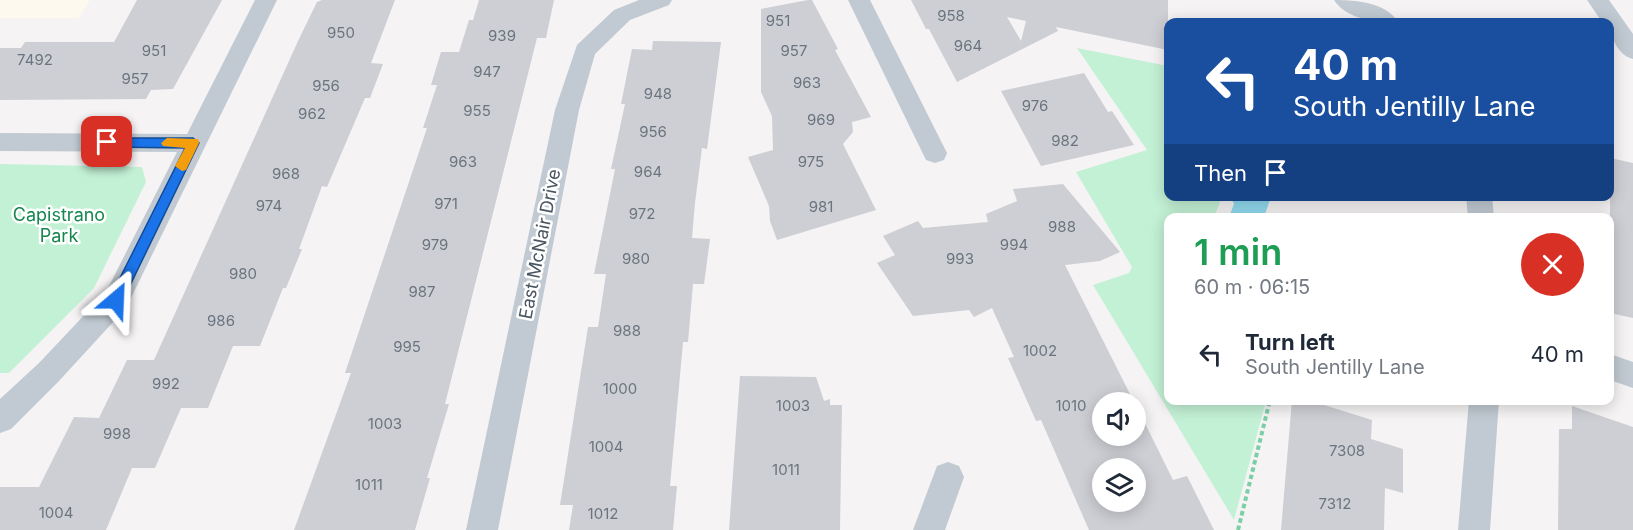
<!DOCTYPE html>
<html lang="en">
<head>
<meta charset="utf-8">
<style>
  body { margin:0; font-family:Inter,sans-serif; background:#f6f6f7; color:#1f2937; height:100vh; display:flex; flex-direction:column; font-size:22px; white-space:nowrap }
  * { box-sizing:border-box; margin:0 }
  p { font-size:20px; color:#747a83 }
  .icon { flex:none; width:33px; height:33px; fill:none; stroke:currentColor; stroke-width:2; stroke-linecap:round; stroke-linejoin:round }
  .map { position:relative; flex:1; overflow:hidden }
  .panel { position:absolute; left:1164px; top:213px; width:450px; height:192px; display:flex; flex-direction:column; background:#fff; border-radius:12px; box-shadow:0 3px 15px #0003 }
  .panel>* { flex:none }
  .top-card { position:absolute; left:1164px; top:18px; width:450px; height:183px; border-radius:12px; box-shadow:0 3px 15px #0003; background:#1a4fa0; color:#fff; overflow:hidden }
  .controls { position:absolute; left:1092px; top:392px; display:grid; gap:12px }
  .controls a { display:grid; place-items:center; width:54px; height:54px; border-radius:50%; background:#fff; box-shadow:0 3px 15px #0003; font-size:30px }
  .pin { position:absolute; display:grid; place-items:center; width:51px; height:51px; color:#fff; margin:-26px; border-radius:12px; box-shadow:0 3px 9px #0006 }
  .me { position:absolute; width:66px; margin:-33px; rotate:26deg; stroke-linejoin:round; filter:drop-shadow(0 0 4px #0008) }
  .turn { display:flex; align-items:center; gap:21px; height:126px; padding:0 30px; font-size:27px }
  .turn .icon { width:78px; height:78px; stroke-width:2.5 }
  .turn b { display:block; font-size:42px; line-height:51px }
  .then { display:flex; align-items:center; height:57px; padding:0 30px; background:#0003; gap:12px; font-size:22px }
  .round { display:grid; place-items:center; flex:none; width:63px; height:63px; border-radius:32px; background:#f6f6f7 }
  .headline { display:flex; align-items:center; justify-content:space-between; height:102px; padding:0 30px }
  h1 { font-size:36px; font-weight:600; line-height:45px; color:#1e9e55 }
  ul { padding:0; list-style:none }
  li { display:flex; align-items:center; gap:18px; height:78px; padding:0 30px }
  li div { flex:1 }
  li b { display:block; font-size:22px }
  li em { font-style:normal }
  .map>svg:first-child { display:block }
  .commercial { fill:#fdf9ef }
  .green { fill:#c3f1d5 }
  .water { fill:#90daee }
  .building { fill:#cdcfd5; fill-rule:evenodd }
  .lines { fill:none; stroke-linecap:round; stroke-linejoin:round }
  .path { stroke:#7ad0a6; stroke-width:4; stroke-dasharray:4.5 3; stroke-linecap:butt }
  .street { fill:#c1cad2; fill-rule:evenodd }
  .route { fill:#1a73e8; stroke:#114b97; stroke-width:1.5 }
  .slow { fill:#f59e0b }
  .labels { text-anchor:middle; stroke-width:5; stroke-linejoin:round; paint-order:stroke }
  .number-label { font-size:15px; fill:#6b747e }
  .park-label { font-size:18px; fill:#17864f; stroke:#fff }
  .street-label { font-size:18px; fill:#4a5661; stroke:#fff }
</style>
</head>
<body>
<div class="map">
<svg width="1633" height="530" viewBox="0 0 1633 530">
  <rect width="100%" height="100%" fill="#f5f3f3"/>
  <path class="commercial" d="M0,0H90L79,18H0Z"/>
  <path class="green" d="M1077,48L1168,66V196L1218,197L1220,202L1214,217L1168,218V400L1266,401L1234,520L1093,285L1129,273L1132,267L1076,172L1147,150Z
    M0,164L142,167L146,182L94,288L9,373H0Z"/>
  <path class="water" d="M1231,197V196L1271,197L1264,217H1229L1234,204Z"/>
  <path class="building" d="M137,0H222L173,89L151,90L146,99L0,100V48H21L25,42H114Z
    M322,0H395L371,63L383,64L370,98H365L327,187L322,186L299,249H302L286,288H283L260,346H233L208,408H181L155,468H132L106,530H0V487H39L74,417L99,418L127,360H154L298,41L317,2Z
    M479,0H554L546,38H537L445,404H449L427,478H430L415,530H294L351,373H345L427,128H423L437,85H431L441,52H459L469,20H473Z
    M808,0H812L838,49L835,50L871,117L852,122L853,132L843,144L876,210L777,240L770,221L769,206L748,157L773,150L772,116L761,92V9Z
    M911,0H1168V50L1056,27L1058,31L957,82L929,29H926ZM1007,17L1026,21L1021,41Z
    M653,41L721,42L707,149L702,148L695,203L692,238L710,239L704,284H693L688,342H683L670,486H677L673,530H569L573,505H560L588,327H598L606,274H594L615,169H611L625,104H621L632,49L652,50Z
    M1084,73L1108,112L1112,111L1134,145L1041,166L1001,91Z
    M1610,158L1633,163V318L1610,313Z
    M1063,184L1120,252L1100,261L1065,265L1134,402H1102V435H1136V405L1173,480L1187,476L1214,530H1089L1041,420L1036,421L1008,358L1014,357L992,308L974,317L969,310L913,316L877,263L895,255L883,236L918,221L923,228L988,222L986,214L1017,201L1013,189ZM1102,468H1136V501H1102Z
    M740,376L816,377L824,401L830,399V405H842L840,530H729Z
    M1292,400H1308L1372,420L1371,439L1403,449V493L1385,488L1384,530H1281Z
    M1572,406L1633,427V530H1558L1559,429H1572Z"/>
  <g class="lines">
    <path class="path" d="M1238,530L1270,400"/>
    <path class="street" d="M255,0H277L126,308L59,381L11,429L0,433V399L39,363L106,292L177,152L0,151V133L187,134Z
      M639,0H672L669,5L630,20L595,54L579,110L498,530H466L555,110L577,45L614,10Z
      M848,0H870L947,153L944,160L935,163L926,160Z
      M1334,0C1355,0 1386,2 1398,22C1378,24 1346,19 1334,0Z
      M1587,0H1609L1633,34V59C1618,55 1610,37 1610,22H1602Z
      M1466,196H1492L1494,218H1468Z
      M1610,354L1633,362V388L1610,380Z
      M1469,400H1499L1490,530H1458Z
      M948,462L959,466L964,477L945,530H913L937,466Z"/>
  </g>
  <path class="route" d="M107,138H193L199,143L121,304H111L109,300L185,148L107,147L101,142Z"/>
  <path class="slow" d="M167,138L198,139L199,143L186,170L182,171L175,166L185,148L163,146L161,143Z"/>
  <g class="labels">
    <g class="number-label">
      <text x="951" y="21">958</text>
      <text x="778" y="26">951</text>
      <text x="341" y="38">950</text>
      <text x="502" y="41">939</text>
      <text x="968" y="51">964</text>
      <text x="154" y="56">951</text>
      <text x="794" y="56">957</text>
      <text x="35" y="65">7492</text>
      <text x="487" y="77">947</text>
      <text x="135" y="84">957</text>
      <text x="807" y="88">963</text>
      <text x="326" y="91">956</text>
      <text x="658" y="99">948</text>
      <text x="1035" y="111">976</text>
      <text x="477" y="116">955</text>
      <text x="312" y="119">962</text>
      <text x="821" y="125">969</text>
      <text x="653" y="137">956</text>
      <text x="1065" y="146">982</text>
      <text x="463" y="167">963</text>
      <text x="811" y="167">975</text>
      <text x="648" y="177">964</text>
      <text x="286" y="179">968</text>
      <text x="446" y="209">971</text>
      <text x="269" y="211">974</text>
      <text x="821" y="212">981</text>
      <text x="642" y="219">972</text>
      <text x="1062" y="232">988</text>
      <text x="435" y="250">979</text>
      <text x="1014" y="250">994</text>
      <text x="636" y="264">980</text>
      <text x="960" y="264">993</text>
      <text x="243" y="279">980</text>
      <text x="422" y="297">987</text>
      <text x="221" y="326">986</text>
      <text x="627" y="336">988</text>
      <text x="407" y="352">995</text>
      <text x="1040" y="356">1002</text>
      <text x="166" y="389">992</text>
      <text x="620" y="394">1000</text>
      <text x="793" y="411">1003</text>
      <text x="1071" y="411">1010</text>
      <text x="385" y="429">1003</text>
      <text x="117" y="439">998</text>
      <text x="606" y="452">1004</text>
      <text x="1347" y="456">7308</text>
      <text x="786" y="475">1011</text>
      <text x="369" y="490">1011</text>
      <text x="1335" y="509">7312</text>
      <text x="56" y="518">1004</text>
      <text x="603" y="519">1012</text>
    </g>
    <g class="park-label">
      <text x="59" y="221">Capistrano<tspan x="59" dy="21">Park</tspan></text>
    </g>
    <g class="street-label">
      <text transform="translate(540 244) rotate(-79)" y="6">East McNair Drive</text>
    </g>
  </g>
</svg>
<div class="controls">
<a><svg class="icon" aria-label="sound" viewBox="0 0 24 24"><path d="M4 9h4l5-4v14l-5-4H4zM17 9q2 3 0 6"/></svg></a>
<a><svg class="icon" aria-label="layers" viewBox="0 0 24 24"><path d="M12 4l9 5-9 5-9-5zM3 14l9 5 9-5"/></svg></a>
</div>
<div class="pin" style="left:107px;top:142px;background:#d93025"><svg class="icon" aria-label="arrive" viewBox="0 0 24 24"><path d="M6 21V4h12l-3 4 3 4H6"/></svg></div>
<svg class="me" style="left:116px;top:300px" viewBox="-20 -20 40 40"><path d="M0-17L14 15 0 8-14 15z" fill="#1a73e8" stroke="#fff" stroke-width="4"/></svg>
<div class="top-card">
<div class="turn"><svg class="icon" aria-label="left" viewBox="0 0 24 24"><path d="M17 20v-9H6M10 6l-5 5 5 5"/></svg><div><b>40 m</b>South Jentilly Lane</div></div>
<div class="then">Then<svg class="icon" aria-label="arrive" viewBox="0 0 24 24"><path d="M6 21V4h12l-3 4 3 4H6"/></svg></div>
</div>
<section class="panel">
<div class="headline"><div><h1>1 min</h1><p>60 m · 06:15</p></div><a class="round" style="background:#d93025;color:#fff"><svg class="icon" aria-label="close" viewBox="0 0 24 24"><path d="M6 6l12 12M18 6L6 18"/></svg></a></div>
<ul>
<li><svg class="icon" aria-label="left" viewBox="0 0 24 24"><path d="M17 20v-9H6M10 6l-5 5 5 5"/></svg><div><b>Turn left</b><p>South Jentilly Lane</p></div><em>40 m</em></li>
</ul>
</section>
</div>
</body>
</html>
